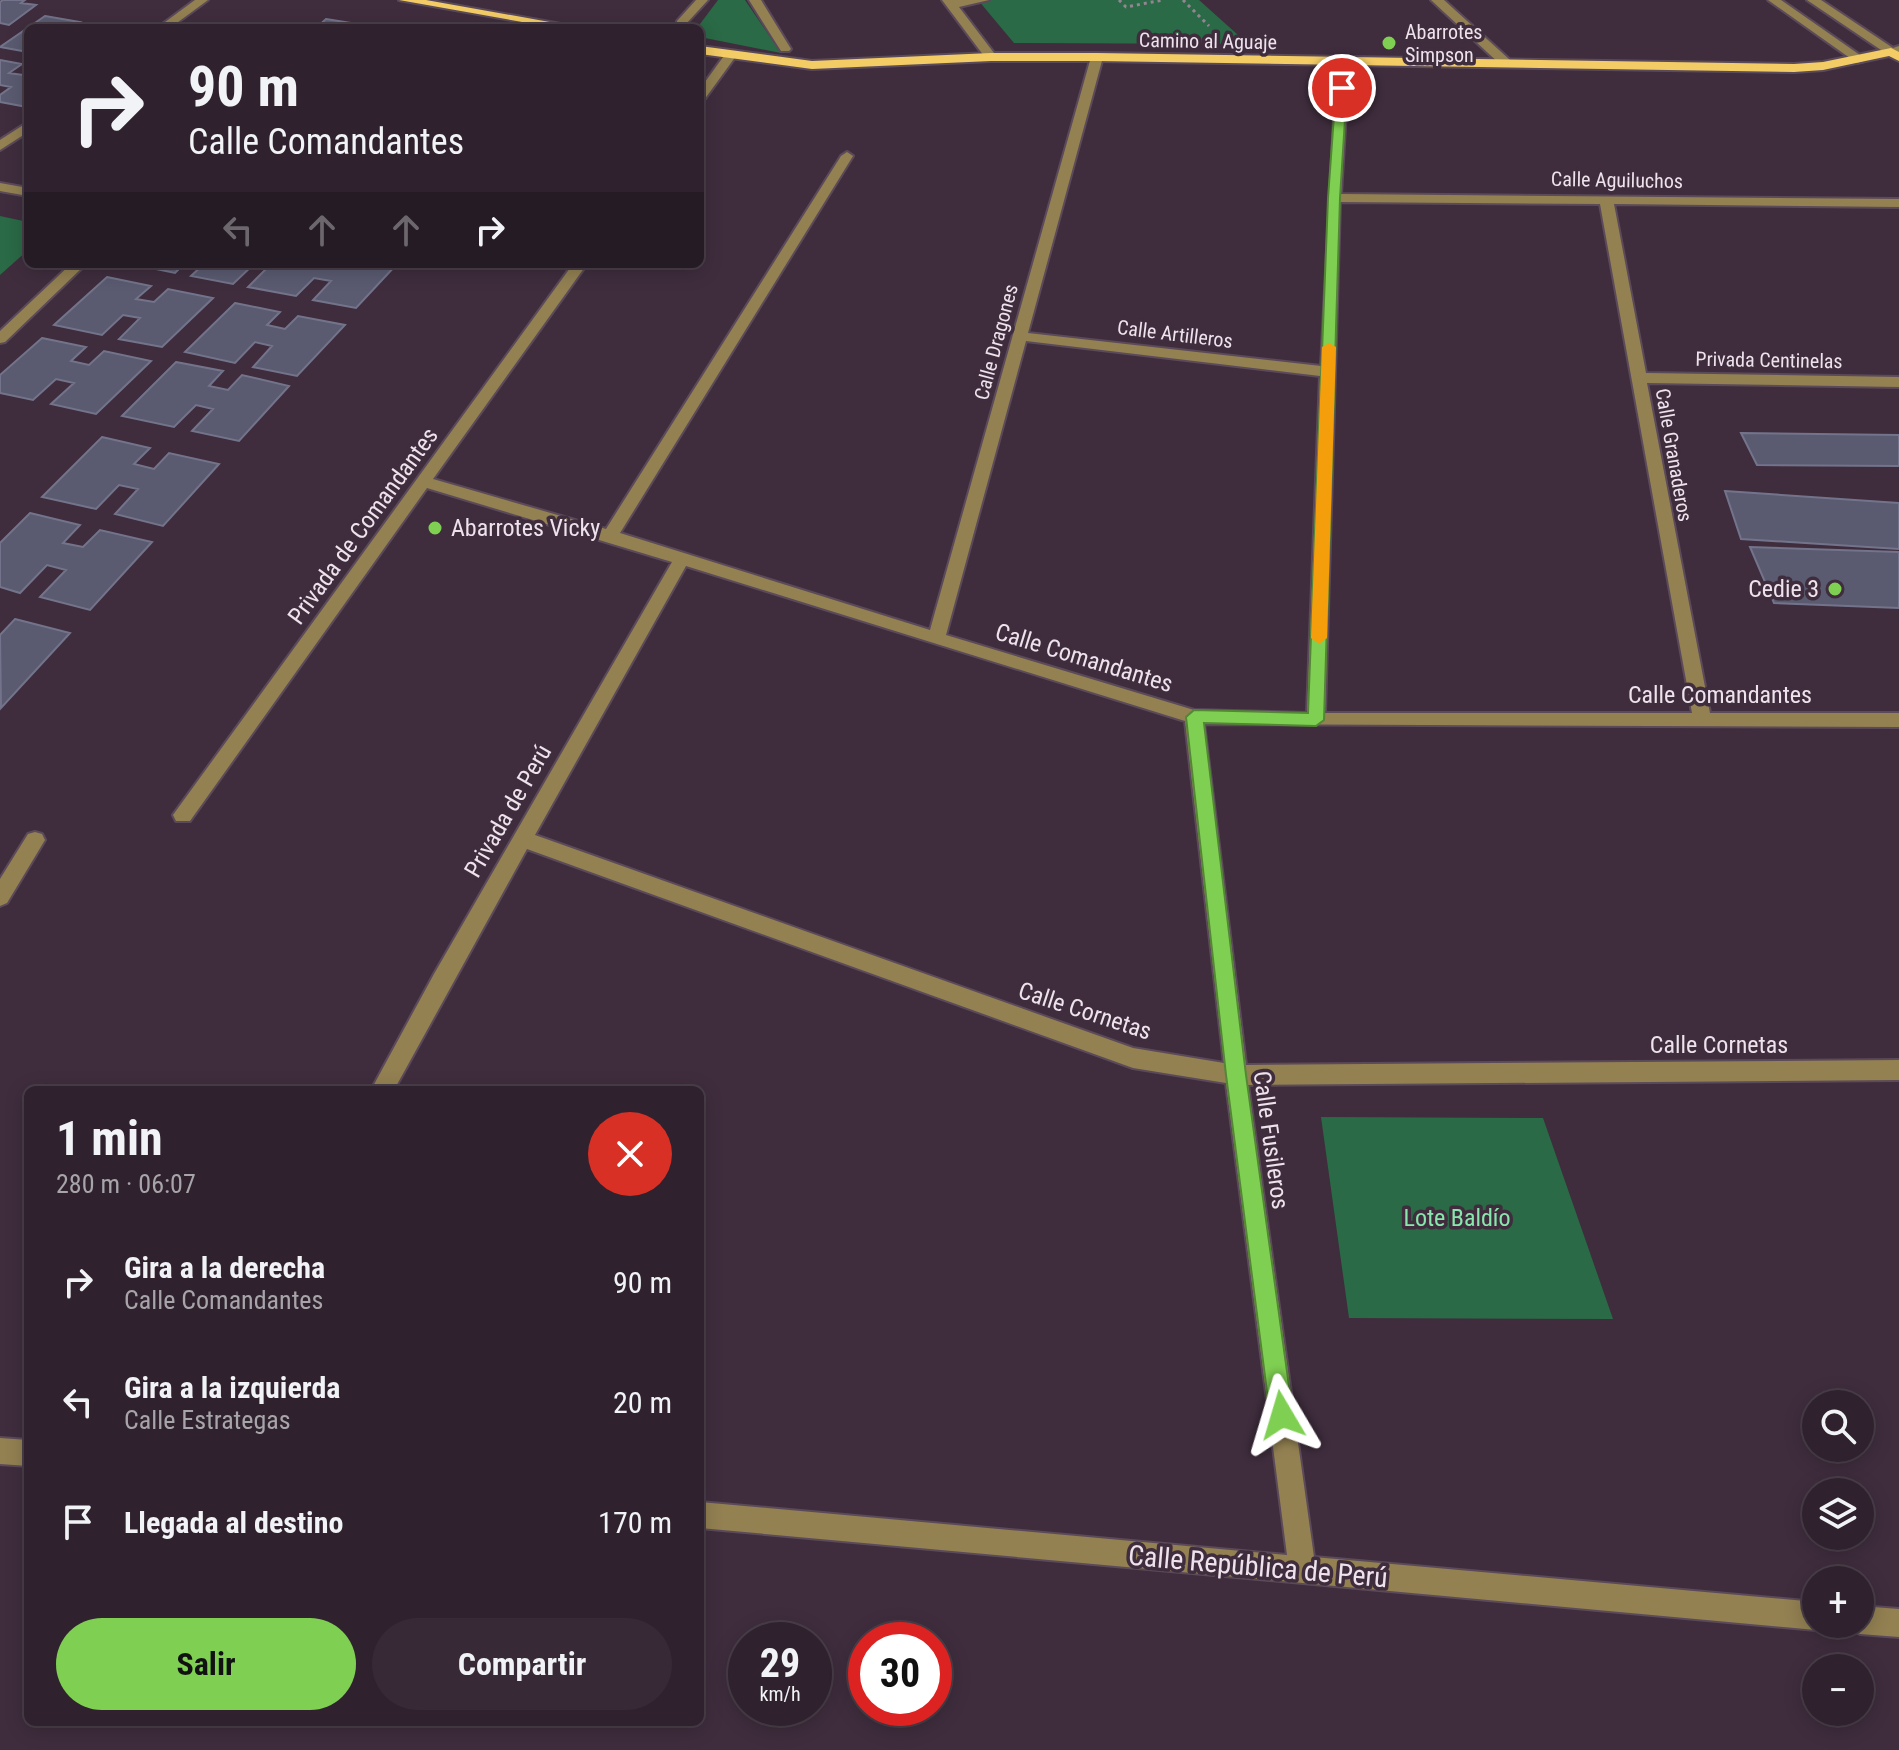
<!DOCTYPE html>
<html lang="es">
<head>
<meta charset="utf-8">
<style>
  body { margin:0; font-family:"Roboto Condensed",sans-serif; background:#372a36; color:#f1f3f6; height:100vh; display:flex; flex-direction:column; font-size:30px; white-space:nowrap }
  * { box-sizing:border-box; margin:0 }
  p { font-size:26px; color:#a7a4aa }
  .icon { flex:none; width:44px; height:44px; fill:none; stroke:currentColor; stroke-width:2; stroke-linecap:round; stroke-linejoin:round }
  .map { position:relative; flex:1; overflow:hidden }
  .drawer { position:absolute; left:24px; top:1086px; width:680px; height:640px; display:flex; flex-direction:column; background:#2f222e; border-radius:12px; box-shadow:0 4px 20px #0003,0 0 0 2px #4a3f4a }
  .drawer>* { flex:none }
  .guide { position:absolute; left:24px; top:24px; width:680px; height:244px; border-radius:12px; box-shadow:0 4px 20px #0003,0 0 0 2px #4a3f4a; background:#2f222e; color:#f1f3f6; overflow:hidden }
  .buttons { position:absolute; left:1802px; top:1390px; display:grid; gap:16px }
  .buttons a { display:grid; place-items:center; width:72px; height:72px; border-radius:50%; background:#2f222e; box-shadow:0 4px 20px #0003,0 0 0 2px #4a3f4a; font-size:40px }
  .speed { position:absolute; left:728px; top:1622px; display:flex; gap:16px; font-size:40px; font-weight:700; text-align:center }
  .speed>* { display:grid; place-content:center; width:104px; height:104px; border-radius:50%; background:#2f222e; box-shadow:0 4px 20px #0003,0 0 0 2px #4a3f4a; line-height:1 }
  .speed small { font-size:20px; font-weight:400 }
  .speed .limit { border:12px solid #d22; background:#fff; color:#111 }
  .pin { position:absolute; display:grid; place-items:center; width:68px; height:68px; color:#fff; margin:-34px; border:4px solid #fff; border-radius:50%; box-shadow:0 2px 8px #0007 }
  .me { position:absolute; width:88px; margin:-44px; rotate:353deg; stroke-linejoin:round; filter:drop-shadow(0 0 6px #0008) }
  .turn { display:flex; align-items:center; gap:28px; height:168px; padding:0 32px; font-size:36px }
  .turn .icon { width:104px; height:104px; stroke-width:2.5 }
  .turn b { display:block; font-size:56px; line-height:68px }
  .lanes { display:flex; align-items:center; height:76px; padding:0 32px; background:#0003; justify-content:center; gap:40px; direction:ltr }
  .lanes .off { opacity:.35 }
  .round { display:grid; place-items:center; flex:none; width:84px; height:84px; border-radius:42px; background:#372a36 }
  .summary { display:flex; align-items:center; justify-content:space-between; height:136px; padding:0 32px }
  h1 { font-size:48px; font-weight:700; line-height:60px }
  .button { display:flex; gap:16px; margin-top:auto; padding:16px 32px }
  .button a { flex:1; height:92px; border-radius:48px; background:#7fd052; color:#111; font-size:32px; font-weight:700; line-height:92px; text-align:center }
  .button a+a { background:#372a36; color:#f1f3f6 }
  ul { padding:0; list-style:none }
  li { display:flex; align-items:center; gap:24px; height:120px; padding:0 32px }
  li div { flex:1 }
  li b { display:block; font-size:30px }
  li em { font-style:normal }
  .map>svg:first-child { display:block }
  .green { fill:#2a6a46 }
  .building { fill:#5a5b71; stroke:#73748b; stroke-width:2 }
  .lines { fill:none; stroke-linecap:round; stroke-linejoin:round }
  .minor-casing { stroke:#5b4a59; stroke-width:4 }
  .major-casing { stroke:#5b4a59; stroke-width:4 }
  .path { stroke:#948592; stroke-width:3; stroke-dasharray:3 4; stroke-linecap:butt }
  .minor { fill:#938152; fill-rule:evenodd }
  .major { fill:#f3cc66; fill-rule:evenodd }
  .route { fill:#7fd052; stroke:#538735; stroke-width:2 }
  .slow { fill:#f59e0b }
  .poi-dot { fill:#7fd052; stroke:#3f2d3d; stroke-width:3 }
  .labels { text-anchor:middle; stroke-width:7; stroke-linejoin:round; paint-order:stroke }
  .far-poi-label { font-size:20px; fill:#eee3ed; stroke:#3f2d3d; text-anchor:start }
  .far-street-label { font-size:20px; fill:#eee3ed; stroke:#3f2d3d }
  .street-label { font-size:24px; fill:#eee3ed; stroke:#3f2d3d }
  .poi-label { font-size:24px; fill:#eee3ed; stroke:#3f2d3d; text-anchor:start }
  .park-label { font-size:24px; fill:#89e7ad; stroke:#3f2d3d }
  .near-street-label { font-size:28px; fill:#eee3ed; stroke:#3f2d3d }
</style>
</head>
<body>
<div class="map">
<svg width="1899" height="1750" viewBox="0 0 1899 1750">
  <rect width="100%" height="100%" fill="#3f2d3d"/>
  <path class="green" d="M718,0H745L781,53L700,37V28H697Z
    M978,0H1199L1248,44L1014,43Z
    M0,216L28,222V250L0,275Z
    M1321,1117L1543,1118L1613,1319L1349,1318Z"/>
  <path class="building" d="M3,0H25L21,3L36,5L9,25L0,23V2Z
    M45,16L80,22L71,28H28V52L0,47Z
    M326,19L382,28H316Z
    M0,60L22,64L9,73L23,75L28,72L27,107L0,102V95L11,87L0,85Z
    M132,264H184L175,273Z
    M204,264H254L233,284L191,276Z
    M271,264L343,265L397,264L356,308L313,300L331,281L314,278L296,296L248,287Z
    M107,277L151,286L136,299L154,302L168,289L213,298L162,347L119,339L140,318L123,315L102,335L54,325Z
    M235,303L280,312L267,325L285,329L298,316L345,325L297,376L253,367L272,346L255,342L235,363L185,352Z
    M42,338L86,347L71,361L89,365L104,351L151,361L96,414L51,404L74,383L56,379L33,400L0,393V375Z
    M176,362L223,371L209,386L228,390L242,375L289,386L239,441L192,431L213,409L196,405L174,427L122,416Z
    M1741,433L1899,435V466L1757,465Z
    M102,437L150,448L134,464L154,469L169,453L219,464L163,526L115,514L138,489L119,485L96,509L42,497Z
    M1725,491L1899,503V549L1741,539Z
    M30,513L80,525L63,543L83,547L100,530L152,542L90,610L40,597L66,570L47,565L20,593L0,587V543Z
    M1750,547L1899,552V608L1774,603Z
    M15,619L70,633L1,708L0,635Z"/>
  <g class="lines">
    <g class="minor-casing">
      <path id="minor" d="M195,0H208L170,28H157Z
        M696,0H708L685,25H677V21Z
        M749,0H761L791,49L789,51H781Z
        M942,0H989L959,7L997,57L995,60H987Z
        M1431,0H1444L1510,60V66H1502Z
        M1768,0H1781L1867,60L1857,63Z
        M1807,0H1821L1893,48L1899,46V54H1887Z
        M726,53L736,56L704,100L700,101V89Z
        M1097,53L1103,57L1028,333L1321,366L1337,61L1343,57L1349,61L1341,194L1899,199V207L1614,204L1646,373L1899,377V387L1647,383L1710,713H1899V727L1204,724L1246,1065L1899,1060V1080L1248,1085L1314,1557L1816,1602V1624L1826,1626L1816,1630L700,1528V1502L1287,1555L1226,1083L1133,1068L527,849L394,1090H371L434,974L672,562L427,488L190,821H176L173,815L573,264H587L433,479L606,529L841,156L847,152L853,156L620,533L930,630L1091,57ZM1340,202L1600,204L1692,713H1325ZM1026,341L1320,376L1307,713L1194,710L946,635ZM686,566L1185,721L1224,1063L1133,1048L535,835Z
        M28,122V132L0,150V140Z
        M0,183L28,188V196L0,191Z
        M71,264H86L5,342L0,343V331Z
        M35,832L42,834L45,840L7,903L0,906V879L28,834Z
        M0,1438L28,1440V1466L0,1464Z
        M1860,1606L1899,1609V1637L1860,1634L1850,1630L1848,1624H1860Z"/>
    </g>
    <g class="major-casing">
      <path id="major" d="M399,0H426L583,28H556Z
        M700,46L812,61L991,53H1097L1794,64L1823,62L1891,48L1899,52V61L1889,56L1823,70L1794,72L1097,61H991L812,69L700,54Z"/>
    </g>
    <path class="path" d="M1119,0L1126,7L1163,0
      M1183,0L1209,26"/>
    <use href="#minor" class="minor"/>
    <use href="#major" class="major"/>
  </g>
  <path class="route" d="M1342,85L1347,88L1340,198L1324,720L1316,726L1204,723L1246,1075L1293,1415L1290,1423L1282,1427L1273,1423L1270,1415L1226,1075L1186,717L1194,710L1308,713L1328,198L1336,88Z"/>
  <path class="slow" d="M1329,343L1336,347L1327,638L1319,644L1311,638L1322,347Z"/>
  <g class="poi-dot">
    <circle cx="1389" cy="43" r="8"/>
    <circle cx="435" cy="528" r="8"/>
    <circle cx="1835" cy="589" r="8"/>
  </g>
  <g class="labels">
    <g class="far-poi-label">
      <text x="1405" y="39">Abarrotes<tspan x="1405" dy="23">Simpson</tspan></text>
    </g>
    <g class="far-street-label">
      <text transform="translate(1208 41) rotate(1)" y="7">Camino al Aguaje</text>
      <text transform="translate(1617 180) rotate(1)" y="7">Calle Aguiluchos</text>
      <text transform="translate(1175 334) rotate(7)" y="7">Calle Artilleros</text>
      <text transform="translate(996 342) rotate(-75)" y="7">Calle Dragones</text>
      <text transform="translate(1769 360) rotate(1)" y="7">Privada Centinelas</text>
      <text transform="translate(1674 455) rotate(80)" y="7">Calle Granaderos</text>
    </g>
    <g class="street-label">
      <text transform="translate(363 526) rotate(-54)" y="8">Privada de Comandantes</text>
      <text transform="translate(1084 658) rotate(17)" y="8">Calle Comandantes</text>
      <text x="1720" y="703">Calle Comandantes</text>
      <text transform="translate(508 811) rotate(-60)" y="8">Privada de Perú</text>
      <text transform="translate(1085 1011) rotate(18)" y="8">Calle Cornetas</text>
      <text x="1719" y="1053">Calle Cornetas</text>
      <text transform="translate(1271 1140) rotate(82)" y="8">Calle Fusileros</text>
    </g>
    <g class="poi-label">
      <text x="451" y="536">Abarrotes Vicky</text>
      <text x="1819" y="597" text-anchor="end">Cedie 3</text>
    </g>
    <g class="park-label">
      <text x="1457" y="1226">Lote Baldío</text>
    </g>
    <g class="near-street-label">
      <text transform="translate(1258 1566) rotate(5)" y="10">Calle República de Perú</text>
    </g>
  </g>
</svg>
<div class="buttons">
<a><svg class="icon" aria-label="search" viewBox="0 0 24 24"><circle cx="10" cy="10" r="6"/><path d="M15 15l6 6"/></svg></a>
<a><svg class="icon" aria-label="layers" viewBox="0 0 24 24"><path d="M12 4l9 5-9 5-9-5zM3 14l9 5 9-5"/></svg></a>
<a>+</a>
<a>−</a>
</div>
<div class="speed"><div>29<small>km/h</small></div><div class="limit">30</div></div>
<div class="pin" style="left:1342px;top:88px;background:#d93025"><svg class="icon" aria-label="arrive" viewBox="0 0 24 24"><path d="M6 21V4h12l-3 4 3 4H6"/></svg></div>
<svg class="me" style="left:1282px;top:1415px" viewBox="-20 -20 40 40"><path d="M0-17L14 15 0 8-14 15z" fill="#7fd052" stroke="#fff" stroke-width="4"/></svg>
<div class="guide">
<div class="turn"><svg class="icon" aria-label="right" viewBox="0 0 24 24"><path d="M7 20v-9h11M14 6l5 5-5 5"/></svg><div><b>90 m</b>Calle Comandantes</div></div>
<div class="lanes"><svg class="icon off" aria-label="left" viewBox="0 0 24 24"><path d="M17 20v-9H6M10 6l-5 5 5 5"/></svg><svg class="icon off" aria-label="ahead" viewBox="0 0 24 24"><path d="M12 20V5M6 11l6-6 6 6"/></svg><svg class="icon off" aria-label="ahead" viewBox="0 0 24 24"><path d="M12 20V5M6 11l6-6 6 6"/></svg><svg class="icon" aria-label="right" viewBox="0 0 24 24"><path d="M7 20v-9h11M14 6l5 5-5 5"/></svg></div>
</div>
<section class="drawer">
<div class="summary"><div><h1>1 min</h1><p>280 m · 06:07</p></div><a class="round" style="background:#d93025;color:#fff"><svg class="icon" aria-label="close" viewBox="0 0 24 24"><path d="M6 6l12 12M18 6L6 18"/></svg></a></div>
<ul>
<li><svg class="icon" aria-label="right" viewBox="0 0 24 24"><path d="M7 20v-9h11M14 6l5 5-5 5"/></svg><div><b>Gira a la derecha</b><p>Calle Comandantes</p></div><em>90 m</em></li>
<li><svg class="icon" aria-label="left" viewBox="0 0 24 24"><path d="M17 20v-9H6M10 6l-5 5 5 5"/></svg><div><b>Gira a la izquierda</b><p>Calle Estrategas</p></div><em>20 m</em></li>
<li><svg class="icon" aria-label="arrive" viewBox="0 0 24 24"><path d="M6 21V4h12l-3 4 3 4H6"/></svg><div><b>Llegada al destino</b></div><em>170 m</em></li>
</ul>
<div class="button"><a>Salir</a><a>Compartir</a></div>
</section>
</div>
</body>
</html>
